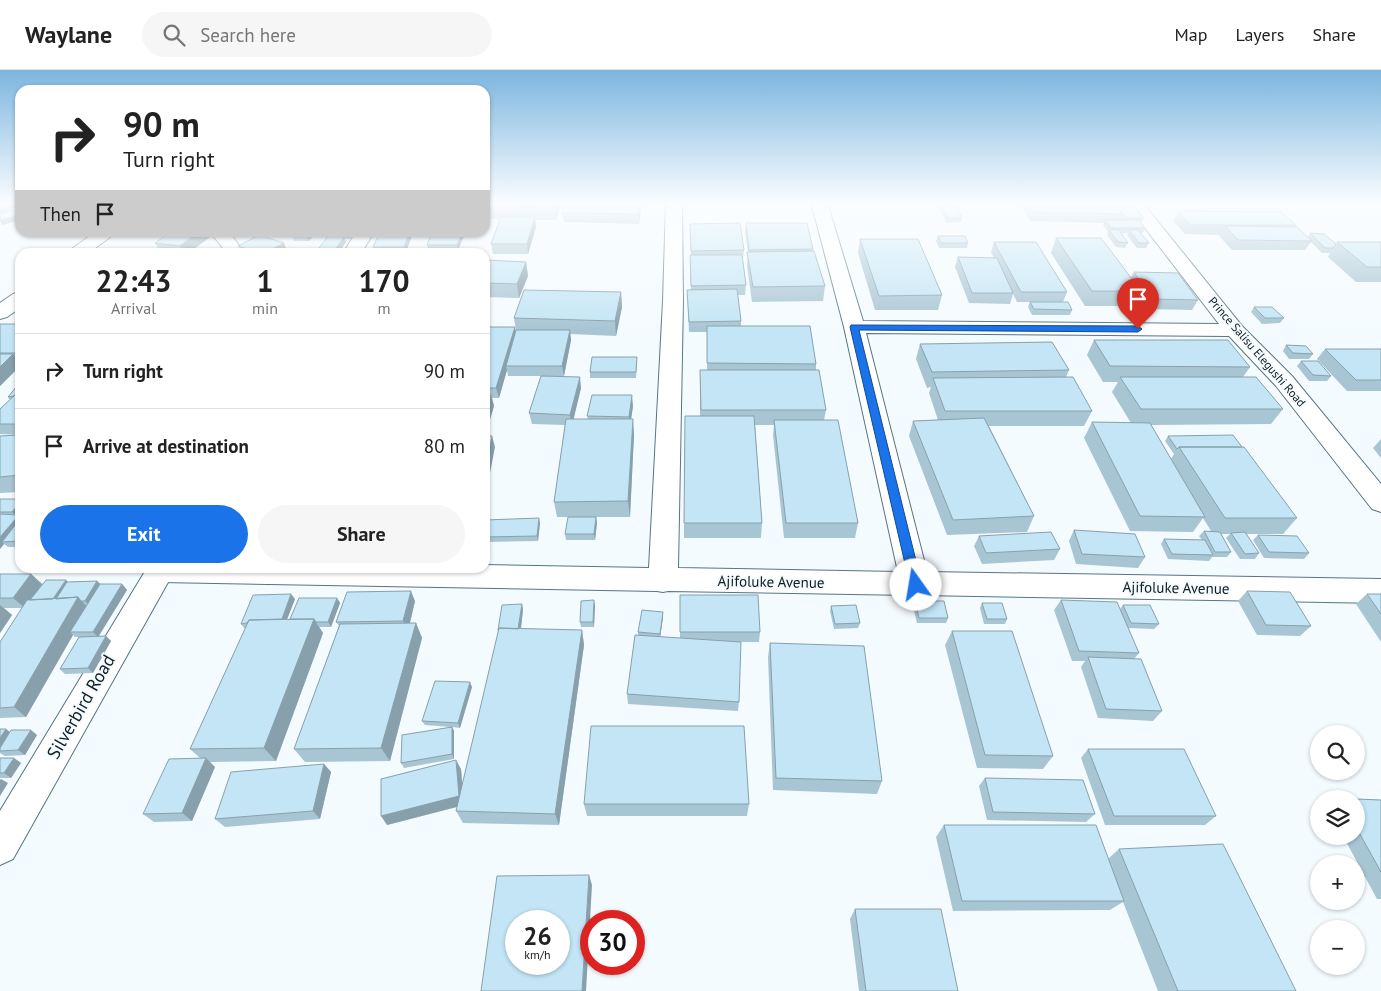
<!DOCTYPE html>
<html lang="en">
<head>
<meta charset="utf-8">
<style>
  body { margin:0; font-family:"PT Sans",sans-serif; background:#f6f6f6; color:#222; height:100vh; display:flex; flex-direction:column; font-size:19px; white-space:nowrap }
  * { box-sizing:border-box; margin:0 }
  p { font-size:16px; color:#767676 }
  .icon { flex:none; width:28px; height:28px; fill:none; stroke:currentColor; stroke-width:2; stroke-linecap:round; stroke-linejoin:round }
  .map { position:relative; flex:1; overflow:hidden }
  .side { position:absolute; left:15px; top:178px; width:475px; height:325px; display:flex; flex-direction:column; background:#fff; border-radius:15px; box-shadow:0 1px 4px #0004 }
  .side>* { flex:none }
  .hud { position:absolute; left:15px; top:15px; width:475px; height:152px; border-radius:15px; box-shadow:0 1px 4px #0004; background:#fff; color:#222; overflow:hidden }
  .fabs { position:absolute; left:1310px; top:655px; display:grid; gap:10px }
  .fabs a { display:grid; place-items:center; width:55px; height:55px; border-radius:50%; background:#fff; box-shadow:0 1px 4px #0004; font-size:25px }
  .speed { position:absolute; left:505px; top:840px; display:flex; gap:10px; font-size:25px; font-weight:700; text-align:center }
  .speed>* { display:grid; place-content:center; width:65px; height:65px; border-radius:50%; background:#fff; box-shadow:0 1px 4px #0004; line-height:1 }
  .speed small { font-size:12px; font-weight:400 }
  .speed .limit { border:8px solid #d22; background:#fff; color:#111 }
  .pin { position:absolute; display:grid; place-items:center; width:42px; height:42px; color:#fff; margin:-51px -21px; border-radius:50% 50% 50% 0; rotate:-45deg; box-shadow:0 0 5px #0007 }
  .pin .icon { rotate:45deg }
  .me { position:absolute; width:55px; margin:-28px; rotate:347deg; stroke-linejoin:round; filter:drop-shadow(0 0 4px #0008) }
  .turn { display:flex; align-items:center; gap:18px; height:105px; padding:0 25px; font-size:22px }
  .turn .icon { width:65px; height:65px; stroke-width:2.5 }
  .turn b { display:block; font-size:35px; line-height:42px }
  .then { display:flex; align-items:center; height:48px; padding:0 25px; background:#0003; gap:10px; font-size:19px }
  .eta { display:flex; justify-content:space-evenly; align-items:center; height:85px; text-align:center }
  .eta b { font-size:30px; font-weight:800; line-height:35px }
  .primary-button { display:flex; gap:10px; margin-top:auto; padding:10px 25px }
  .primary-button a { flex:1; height:58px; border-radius:30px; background:#1a73e8; color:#fff; font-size:20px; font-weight:800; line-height:58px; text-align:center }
  .primary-button a+a { background:#f6f6f6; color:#222 }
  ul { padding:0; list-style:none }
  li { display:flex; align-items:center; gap:15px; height:75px; padding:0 25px; border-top:1px solid #e0e0e0 }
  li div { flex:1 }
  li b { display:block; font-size:19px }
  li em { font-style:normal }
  header { display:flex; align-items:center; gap:30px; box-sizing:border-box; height:70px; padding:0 25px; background:#fff; border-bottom:1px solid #e0e0e0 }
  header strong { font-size:24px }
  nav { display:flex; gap:28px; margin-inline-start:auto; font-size:18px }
  .search { width:350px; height:45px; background:#f6f6f6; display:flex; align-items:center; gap:12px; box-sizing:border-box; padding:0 18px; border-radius:28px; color:#767676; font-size:19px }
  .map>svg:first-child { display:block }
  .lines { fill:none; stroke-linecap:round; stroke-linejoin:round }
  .minor-casing { stroke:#567583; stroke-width:2 }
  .tertiary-casing { stroke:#567583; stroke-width:2 }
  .minor { fill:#fff; fill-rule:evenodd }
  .tertiary { fill:#fff; fill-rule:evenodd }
  .wall { fill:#a8c5d3 }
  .shaded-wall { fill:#88a0ac }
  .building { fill:#c3e5f5; stroke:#88a0ac; fill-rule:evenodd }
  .route { fill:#1a73e8; stroke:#114b97 }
  .labels { text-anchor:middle; stroke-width:4; stroke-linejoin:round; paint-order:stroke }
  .far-street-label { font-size:12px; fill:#101d22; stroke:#f4fbfe }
  .street-label { font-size:15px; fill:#101d22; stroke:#f4fbfe }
  .near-street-label { font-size:18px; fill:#101d22; stroke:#f4fbfe }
</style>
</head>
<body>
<header>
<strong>Waylane</strong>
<div class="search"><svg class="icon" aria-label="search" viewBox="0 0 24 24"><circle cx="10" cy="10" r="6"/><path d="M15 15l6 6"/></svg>Search here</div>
<nav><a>Map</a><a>Layers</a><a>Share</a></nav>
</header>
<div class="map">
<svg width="1381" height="921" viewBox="0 0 1381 921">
  <rect width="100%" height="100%" fill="#f4fbfe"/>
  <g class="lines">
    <g class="minor-casing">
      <path id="minor" d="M666,132H682L683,231L678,498L898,502L844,257L811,132H827L863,251L1219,254L1125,132H1142L1242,256L1292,306L1381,414V442L1372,439L1276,316L1229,266L866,263L927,502L1381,509V533L921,525L916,527L911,525L668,521L663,522L657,521L160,512L150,509L146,501L147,498H485V495L649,498L663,231Z
        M95,162H117L90,182H70L73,178Z
        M210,162H229L244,182H226Z
        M20,222V238L7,247L0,249V233L13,224Z"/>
    </g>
    <g class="tertiary-casing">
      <path id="tertiary" d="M356,162H374L362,182H344Z
        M147,498H176L13,789L0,795V741Z"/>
    </g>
    <use href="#minor" class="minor"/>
    <use href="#tertiary" class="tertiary"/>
  </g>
  <path class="wall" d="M485,132H562L556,150H535L536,157L528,184H493L491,174L500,149H485Z
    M566,132H642L639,154L564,152L562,143Z
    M700,132H721V133H700Z
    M1020,132H1131L1130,135H1116L1117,137L1144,148L1141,153L1145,158L1143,163H1140L1149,173L1146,178H1137L1127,165L1128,163H1121L1128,173L1125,178L1116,177L1107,165L1108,162L1103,155L1104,153L1030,151L1020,133Z
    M941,136L962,148L961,152L946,153L940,140Z
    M1178,141L1296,155L1295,157L1308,167L1310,163L1336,174L1337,172H1381V212H1356L1328,187L1330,183H1322L1311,172L1305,180H1232L1219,166L1220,165L1185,164L1173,151Z
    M746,153L813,179L825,216L823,231L752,232L747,196L748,182L745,163Z
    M690,154L744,180L743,190L746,215L745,225H738L741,251V256L816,294V300L826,340L824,350L858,453L855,468H784L773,365L774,355H755L762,453L761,468H684V453L700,346V300H707V262H689L687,220H691L690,195L691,185Z
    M231,162H248L244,165Z
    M295,162H317L309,171H294L292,166Z
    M324,162H350L351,166L350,169H345L346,172L339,182H318L317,181L329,166V164H325Z
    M380,162H411L412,166L407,179H428L427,175L432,162H464V166L458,180H432L433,182H375L373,177Z
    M214,164L190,182H160L155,173Z
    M938,166L968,173L967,178H939L936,171Z
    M1056,168L1131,207L1134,202L1198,230L1192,240L1146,239L1139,227L1134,236H1085L1051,183Z
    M860,169L942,225L938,240H875L858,183Z
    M994,172L1067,222L1063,232L1072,240L1070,245H1032L1028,237L1030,232H1017L1013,224L1010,234L969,233L955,197L958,187L994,188L991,182Z
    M238,176L286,178L278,182H246L240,181Z
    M485,190L526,192L528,206L519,228L485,227Z
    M621,222L622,237L616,266L570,264L571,270L564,306H545L581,318L573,349H588L587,346L633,336L631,349L634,364L630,447H557L554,432L565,355L532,354L529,343L541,306H508L507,300L499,328H492L494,336L485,366V257L516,262V260L514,248Z
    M1254,237L1284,248L1280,253L1262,254L1251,242Z
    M0,254H20V296L0,316Z
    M1094,270L1250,297L1243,307L1283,339L1271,354L1151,355L1171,389L1174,384L1165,371L1168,366L1297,448L1283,464H1246L1259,483L1255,489H1240L1226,468L1230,464H1221L1231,482L1227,487H1212L1209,491L1168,489L1161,474L1164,469L1202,470L1199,466L1204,461H1211L1203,448L1193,462L1130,461L1084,368L1092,352L1131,353L1112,322L1118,312H1103L1087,285Z
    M920,274L1069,300L1066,307L1092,341L1084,356H989L1034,446L1027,462L947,465L909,366L913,351L938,350L929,323L931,317L927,318L916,289Z
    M1286,275L1313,284L1309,289H1289L1283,281Z
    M1325,279H1381V321H1347L1317,289Z
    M1301,291L1331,306L1327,311H1309L1297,296Z
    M637,292L636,308H590V302Z
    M20,312V365L0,364V339L10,330L8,327Z
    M20,365V422L0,423V366Z
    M1381,369V388L1373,378Z
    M0,429H20V444L19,445L20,446V477H8L4,474L0,479Z
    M596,447L597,453L595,470H566L565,464Z
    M485,450L540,453L538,471L485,472Z
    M1074,460L1145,487L1138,498L1076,494L1069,471Z
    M1258,465L1309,483L1304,489L1264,488L1253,470Z
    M979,466L1060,479L1054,490L982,494L974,476Z
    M0,504H31L42,514L66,510L68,512L97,511L101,514H122L127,520L99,566H106L111,571L93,603L65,604L60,599L79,567H75L73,565L26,647L0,648V572L22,538H4L12,545L0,563Z
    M1247,521L1311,556L1300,566L1257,565L1238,531Z
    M1367,524H1381V572L1356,534Z
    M680,525L760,562L759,572H737L739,632L738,641L628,634L627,624L638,566V562L663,547L660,567L680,568Z
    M337,528L340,533L331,557H319L323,563L276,691L210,692L215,697L192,751L154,752L143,744L200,688L190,679L245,559L241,554L295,529L287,549H290Z
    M1061,530L1120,539L1123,535L1159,554L1154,559L1128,558L1139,583L1134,589L1162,641L1153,651L1098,648L1081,597L1085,591H1072L1054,540Z
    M415,531L410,553H416L422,568L390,691L305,692L294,679L339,556L336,552Z
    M915,531L948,548L946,553H917L913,537Z
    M982,533L1007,549L1005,554H984L980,538Z
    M522,534L523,540L521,559L582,560L584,575L559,755L463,753L456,741L457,737L387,755L461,699L462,715Z
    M595,535L594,557H581L580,552Z
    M831,536L860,553L858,558L834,559L830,541Z
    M952,561L1053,686L1043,699L977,698L945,575Z
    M770,573L882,711L877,724L773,720L768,587Z
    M472,617L460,658L452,657L454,661V689L404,698L401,693L450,657L425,655L422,651Z
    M0,659H6L10,662L37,665L25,685L5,686L0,683Z
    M1088,679L1216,746L1205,755H1105L1081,688Z
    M0,688H14L21,693L11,708H0Z
    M324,694L331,702L320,749L225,757L215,749Z
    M985,708L1095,744L1086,752L987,750L979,716Z
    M1356,729L1381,730V829H1377L1343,766H1356Z
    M584,734H749L747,746H587Z
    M944,755L1109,788L1119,779L1296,921H1158L1123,832L1110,840L953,841L936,767Z
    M855,839L958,921H859L850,849Z"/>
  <path class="shaded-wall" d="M11,132H15L17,135L1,148L0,147V141Z
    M556,132H562L556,150L554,137Z
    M640,132H642L639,154L638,144Z
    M20,145V150L2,155L0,151V150Z
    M535,147L536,157L528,184L527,174Z
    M198,162H213L214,164L190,182H183L180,176Z
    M311,162H317L309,171L307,166Z
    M348,162H350L351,166L350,169L348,164Z
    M410,162H411L412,166L406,182L404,177Z
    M462,162H464V166L458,180L457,175Z
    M344,167L346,172L339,182H335L334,181Z
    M284,173L286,178L278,182H266Z
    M526,192L528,206L519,228L517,214Z
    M621,222L622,237L616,266L615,251Z
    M515,257L517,268L506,296L507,300L499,328L496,318Z
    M570,260L571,270L564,306L562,296Z
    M20,279V289L16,283Z
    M13,284L20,293V296L0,316V297Z
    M580,307L581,318L572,356L570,345Z
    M491,325L494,336L485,366V346Z
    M632,325L633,336L630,357L629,347Z
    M633,349L634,364L630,447L628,431Z
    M492,366L495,377L485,429V403Z
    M20,432V444L19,445L20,446V456L2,472L4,474L0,479V467L17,447L12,442Z
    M596,447L597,453L595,470L594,464Z
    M539,448L540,453L538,471L537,466Z
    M31,504L42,514L25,538L13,528Z
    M66,510L72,516L60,531L50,532Z
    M97,511L102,516L90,536L85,531Z
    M122,514L127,520L98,567L93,562Z
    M411,521L415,531L408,561L403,551Z
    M291,524L295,529L284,557L281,552Z
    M78,527L88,538L70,562L73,565L26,647L14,637Z
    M337,528L340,533L331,557L328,552Z
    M594,530L595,535L594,557L593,552Z
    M522,534L523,540L520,565L518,560Z
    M0,535L12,545L0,563Z
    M663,542V547L660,569V564Z
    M314,549L323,563L276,691L264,678Z
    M416,553L422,568L390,691L381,678Z
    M582,560L584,575L559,755L555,744Z
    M106,566L111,571L93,603L88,598Z
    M470,612L472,617L460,658L458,653Z
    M452,657L454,661V689L452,684Z
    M6,659L12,664L0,681V668Z
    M31,660L37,665L25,685L18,680Z
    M14,688L21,693L11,708L4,703Z
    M206,688L215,697L192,751L182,743Z
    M456,690L461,699L464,735L387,755L381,746Z
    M324,694L331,702L320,749L313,741Z
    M1,709L8,713L0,726V710Z
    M589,805L592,815L586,921H582Z"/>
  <path class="building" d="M0,132H11L0,141Z
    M485,132H556L554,137L485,135Z
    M566,132H640L638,144L562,143Z
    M1028,132H1114L1122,144L1033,142Z
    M956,135L962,148H948L941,136Z
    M1118,137H1135L1144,148H1126Z
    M20,139V145L0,150V144Z
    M1178,141L1281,142L1296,155H1190Z
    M501,147H535L527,174H491Z
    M1105,150H1138L1145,158H1111Z
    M740,153L744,180L691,181L690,154Z
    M746,153H807L813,179L749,180Z
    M1225,156L1297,157L1312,171L1238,170Z
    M1109,160H1119L1128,173L1118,172Z
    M1129,160H1138L1149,173H1139Z
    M170,162H198L180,176L155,173Z
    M295,162H311L307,166H292Z
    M329,162H348V164H329Z
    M380,162H410L404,177H373Z
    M432,162H462L457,175H427Z
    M1310,163L1324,164L1336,174L1333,178H1325Z
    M259,165L284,173L266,182H257L238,176Z
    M328,166L344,167L334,181H317Z
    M938,166H965L968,173H941Z
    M1056,168H1101L1141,221H1092Z
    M860,169H918L942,225L879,226Z
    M994,172H1036L1067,222H1021Z
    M1337,172H1381V197H1367Z
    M376,179H432L430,182H375Z
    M814,181L825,216L753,217L747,182Z
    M690,185H742L746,215L691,216Z
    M958,187L997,188L1013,223H972Z
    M485,190L526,192L517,214L485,213Z
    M1134,202L1178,203L1198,230L1151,229Z
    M737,219L741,251L689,252L687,220Z
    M524,220L621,222L615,251L514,248Z
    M1030,232H1068L1072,240L1034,239Z
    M1254,237H1272L1284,248H1265Z
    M0,254H20V279L16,283H0Z
    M707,256H810L816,294L707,293Z
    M485,257H515L496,318H485Z
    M516,260H570L562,296H506Z
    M1094,270H1228L1250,297L1110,296Z
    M1052,272L1069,300L932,302L920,274Z
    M1286,275L1306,276L1313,284L1293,283Z
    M1325,279H1381V310H1356Z
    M0,284H13L0,297Z
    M592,287H637L636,302H590Z
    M1301,291H1318L1331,306L1313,305Z
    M700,300H819L826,340H701Z
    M541,306L580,307L570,345L529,343Z
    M1073,307L1092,341H945L933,308Z
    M1120,307H1256L1283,339H1141Z
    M20,312V322H18L14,326L8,327Z
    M18,322H20V352L18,354H0V339Z
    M485,325H491L485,346Z
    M592,325H632L629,347L587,346Z
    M685,346H754L762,453H684Z
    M984,348L1034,446L953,450L913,351Z
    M566,349H633L628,431L554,432Z
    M774,350H838L858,453H786Z
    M1092,352L1150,353L1205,447L1140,446Z
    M20,365V405L0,407V366Z
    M1233,365L1242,377H1179L1177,379L1168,366Z
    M485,366H492L485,403Z
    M1179,377H1244L1297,448H1225Z
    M0,429H20V432L12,442H0Z
    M0,444L19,445L0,467Z
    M568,447H596L594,464H565Z
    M539,448L537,466L485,467V450Z
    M20,449V471L2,472Z
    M1074,460L1135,464L1145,487L1082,484Z
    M1204,461L1220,462L1231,482H1215Z
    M1051,462L1060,479L986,483L979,466Z
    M1245,462L1259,483L1245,484L1231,463Z
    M1258,465L1297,466L1309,483L1269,482Z
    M1164,469L1205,470L1213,485L1172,484Z
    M0,504H31L13,528H0Z
    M46,510H66L53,529L30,530Z
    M97,511L85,531H81L78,527L56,529L67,512Z
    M100,514H122L93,562H70Z
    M411,521L403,551L336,552L347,522Z
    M1247,521L1290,522L1311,556L1266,555Z
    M291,524L282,549L249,550L247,553L241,554L253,525Z
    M1367,524H1381V544Z
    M680,525H758L760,562H680Z
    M78,527L14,637L0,638V572L27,530Z
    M299,528H337L328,552H316L314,549H290Z
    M594,530L593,552H580L581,531Z
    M1061,530L1117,532L1139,583L1079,581Z
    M915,531H944L948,548H919Z
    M982,533H1002L1007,549H987Z
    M522,534L518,559L499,558L498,560L502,535Z
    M856,535L860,553L835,554L831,536Z
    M1123,535H1150L1159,554L1131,553Z
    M642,540L663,542L660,564L638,562Z
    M314,549L264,678L190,679L249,550Z
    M416,553L381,678L294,679L340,554Z
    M499,558L582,560L555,744L456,741Z
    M952,561H1012L1053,686L985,685Z
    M635,565L741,572L739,632L627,624Z
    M106,566L88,598L60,599L79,567Z
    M770,573L864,576L882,711L776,708Z
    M1088,587L1141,589L1162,641L1106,639Z
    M435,611L470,612L458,653L422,651Z
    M591,656H744L749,734H584Z
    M452,657V684L401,693L402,665Z
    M0,659H6L0,668Z
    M11,660H31L18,680L0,681V678Z
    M1088,679H1184L1216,746H1114Z
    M0,688H14L4,703H0Z
    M206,688L182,743L143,744L169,689Z
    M456,690L459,726L381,746V709Z
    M324,694L313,741L215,749L231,702Z
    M985,708L1083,710L1095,744L993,742Z
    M1356,729L1381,730V802L1356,757Z
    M944,755H1096L1124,831H962Z
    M1223,774L1296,921H1178L1119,779Z
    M589,805L582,921H481L497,806ZM516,851H559V894H516Z
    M855,839H941L958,921H866Z"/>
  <linearGradient id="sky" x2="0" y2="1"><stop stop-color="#7cb5df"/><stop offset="0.51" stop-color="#fafdff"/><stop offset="1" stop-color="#fafdff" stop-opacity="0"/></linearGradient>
  <rect width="1381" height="261" fill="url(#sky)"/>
  <path class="route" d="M851,255L1138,256L1142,259L1138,262L859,260L922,515L920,518H912L910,515L850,257Z"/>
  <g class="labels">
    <g class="far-street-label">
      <text transform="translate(1257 282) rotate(49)" y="4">Prince Salisu Elegushi Road</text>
    </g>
    <g class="street-label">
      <text transform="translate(771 512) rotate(1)" y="5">Ajifoluke Avenue</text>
      <text transform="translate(1176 518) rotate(1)" y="5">Ajifoluke Avenue</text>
    </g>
    <g class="near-street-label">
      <text transform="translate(81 637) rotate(-60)" y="6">Silverbird Road</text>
    </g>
  </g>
</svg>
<div class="fabs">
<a><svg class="icon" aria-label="search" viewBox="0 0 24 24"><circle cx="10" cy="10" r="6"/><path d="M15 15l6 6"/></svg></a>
<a><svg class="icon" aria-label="layers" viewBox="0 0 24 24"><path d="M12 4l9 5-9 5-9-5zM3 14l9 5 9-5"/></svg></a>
<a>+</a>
<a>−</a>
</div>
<div class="speed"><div>26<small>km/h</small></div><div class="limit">30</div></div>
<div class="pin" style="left:1138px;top:259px;background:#d93025"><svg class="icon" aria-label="arrive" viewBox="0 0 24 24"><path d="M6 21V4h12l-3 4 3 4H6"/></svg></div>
<svg class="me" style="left:916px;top:515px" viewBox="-20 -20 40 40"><circle r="19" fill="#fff"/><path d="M0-13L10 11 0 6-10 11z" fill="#1a73e8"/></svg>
<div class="hud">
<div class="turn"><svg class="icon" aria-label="right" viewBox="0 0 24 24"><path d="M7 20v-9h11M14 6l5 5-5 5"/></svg><div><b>90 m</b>Turn right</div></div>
<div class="then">Then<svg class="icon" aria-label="arrive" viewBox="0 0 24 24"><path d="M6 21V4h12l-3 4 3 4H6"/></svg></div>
</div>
<section class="side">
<div class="eta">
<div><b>22:43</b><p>Arrival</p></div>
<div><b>1</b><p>min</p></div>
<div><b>170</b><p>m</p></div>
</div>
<ul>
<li><svg class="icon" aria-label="right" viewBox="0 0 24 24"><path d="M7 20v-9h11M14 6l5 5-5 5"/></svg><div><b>Turn right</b></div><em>90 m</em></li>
<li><svg class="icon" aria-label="arrive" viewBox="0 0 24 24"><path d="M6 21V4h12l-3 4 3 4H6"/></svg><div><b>Arrive at destination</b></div><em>80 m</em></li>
</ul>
<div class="primary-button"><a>Exit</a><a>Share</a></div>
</section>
</div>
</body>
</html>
